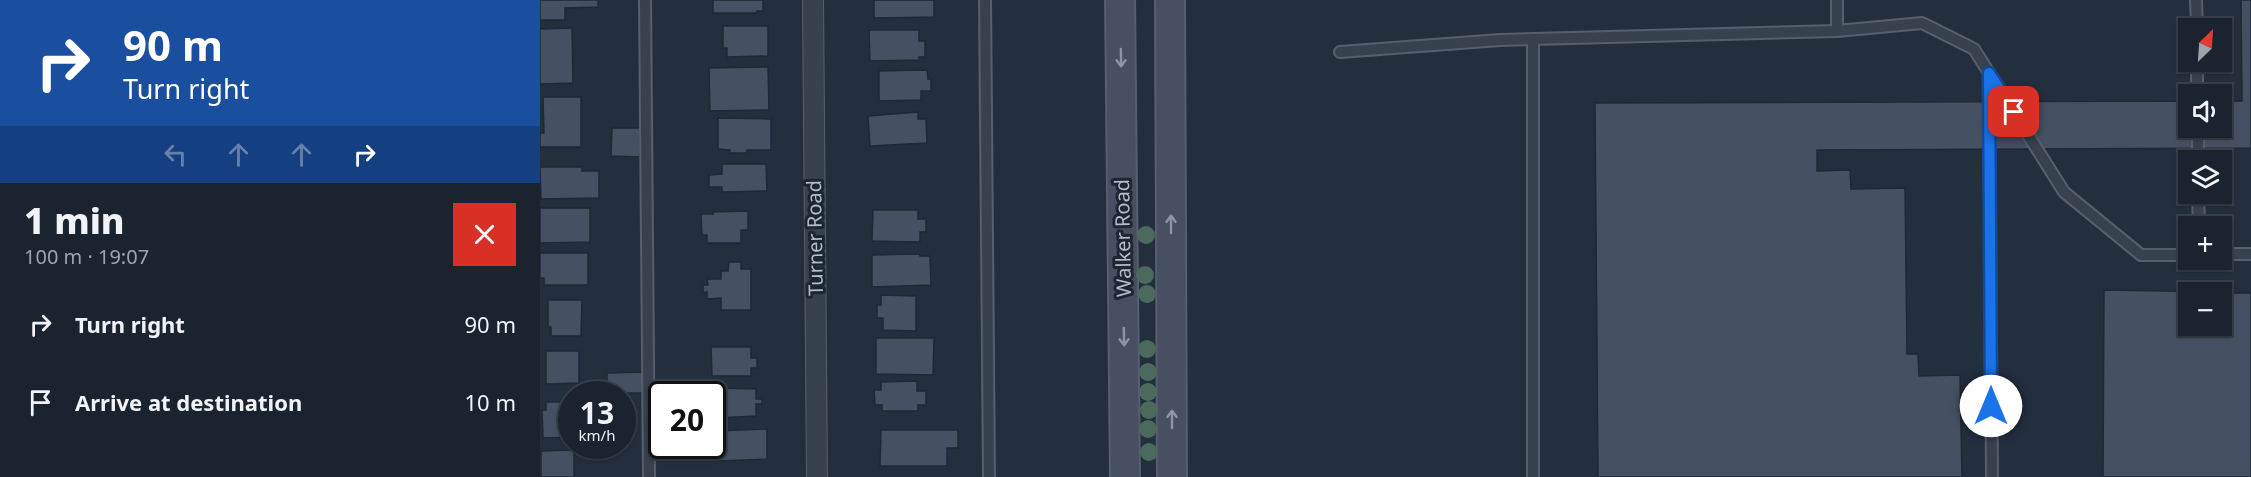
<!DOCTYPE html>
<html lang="en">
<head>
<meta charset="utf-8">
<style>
  body { margin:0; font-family:"Noto Sans",sans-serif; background:#282f3a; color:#f1f3f6; height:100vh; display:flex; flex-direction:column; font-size:22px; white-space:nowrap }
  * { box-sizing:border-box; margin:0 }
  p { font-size:20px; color:#a0a4aa }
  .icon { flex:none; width:33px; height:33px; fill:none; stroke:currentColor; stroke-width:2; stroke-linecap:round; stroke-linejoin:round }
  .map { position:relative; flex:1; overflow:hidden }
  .sheet { display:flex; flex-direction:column; background:#1b232e; width:540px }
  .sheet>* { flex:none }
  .guide { background:#1a4fa0; color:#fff; overflow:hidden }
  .needle { width:39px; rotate:25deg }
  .tools { position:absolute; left:1638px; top:18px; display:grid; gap:12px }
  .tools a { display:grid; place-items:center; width:54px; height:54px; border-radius:0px; background:#1b232e; box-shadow:0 2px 4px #0004,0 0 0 2px #39404a; font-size:30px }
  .speed { position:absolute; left:18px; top:381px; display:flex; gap:12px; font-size:30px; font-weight:700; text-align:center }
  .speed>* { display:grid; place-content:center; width:78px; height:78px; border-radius:50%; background:#1b232e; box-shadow:0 2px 4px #0004,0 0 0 2px #39404a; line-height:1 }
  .speed small { font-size:15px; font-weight:400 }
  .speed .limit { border:3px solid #111; border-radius:9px; background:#fff; color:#111 }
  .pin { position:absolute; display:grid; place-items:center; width:51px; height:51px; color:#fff; margin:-26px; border-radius:12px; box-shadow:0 3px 9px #0006 }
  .me { position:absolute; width:66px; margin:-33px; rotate:0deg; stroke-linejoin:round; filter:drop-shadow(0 0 4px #0008) }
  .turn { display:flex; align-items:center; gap:21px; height:126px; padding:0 24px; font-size:27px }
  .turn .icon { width:78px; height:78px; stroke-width:2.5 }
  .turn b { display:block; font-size:42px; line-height:51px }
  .lanes { display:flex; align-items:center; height:57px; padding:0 24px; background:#0003; justify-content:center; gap:30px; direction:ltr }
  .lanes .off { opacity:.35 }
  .round { display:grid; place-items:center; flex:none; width:63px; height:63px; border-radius:0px; background:#282f3a }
  .headline { display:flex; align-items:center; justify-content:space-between; height:102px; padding:0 24px }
  h1 { font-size:36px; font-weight:800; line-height:45px }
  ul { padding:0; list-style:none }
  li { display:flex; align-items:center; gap:18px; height:78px; padding:0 24px }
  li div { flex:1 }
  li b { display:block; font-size:22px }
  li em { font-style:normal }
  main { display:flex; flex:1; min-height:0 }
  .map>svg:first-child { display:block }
  .building { fill:#455162; stroke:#1f2835; stroke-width:1.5 }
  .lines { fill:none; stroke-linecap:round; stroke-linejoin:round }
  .lane-casing { stroke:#565f6c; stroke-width:14 }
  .street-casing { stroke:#565f6c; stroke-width:22 }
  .secondary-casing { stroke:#565f6c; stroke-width:32 }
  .lane { stroke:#38414e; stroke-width:10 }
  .street { stroke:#38414e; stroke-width:20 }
  .secondary { stroke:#465061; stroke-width:28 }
  .tree { fill:#4b6a5d }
  .oneway { stroke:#8e96a5 }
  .route-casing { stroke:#114b97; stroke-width:15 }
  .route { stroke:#1a73e8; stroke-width:10 }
  .labels { text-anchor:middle; stroke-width:6; stroke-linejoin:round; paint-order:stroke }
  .street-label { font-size:20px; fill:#b4bcc9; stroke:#1d2633 }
</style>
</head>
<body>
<main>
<section class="sheet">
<div class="guide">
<div class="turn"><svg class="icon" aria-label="right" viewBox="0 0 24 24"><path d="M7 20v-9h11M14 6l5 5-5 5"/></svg><div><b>90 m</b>Turn right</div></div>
<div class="lanes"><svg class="icon off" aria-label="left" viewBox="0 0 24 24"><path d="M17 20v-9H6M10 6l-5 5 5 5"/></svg><svg class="icon off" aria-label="ahead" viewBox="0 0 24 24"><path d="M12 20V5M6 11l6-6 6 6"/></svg><svg class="icon off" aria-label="ahead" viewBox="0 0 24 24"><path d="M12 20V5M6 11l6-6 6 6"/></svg><svg class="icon" aria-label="right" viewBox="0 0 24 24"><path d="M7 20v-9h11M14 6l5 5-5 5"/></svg></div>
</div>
<div class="headline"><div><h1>1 min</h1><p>100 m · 19:07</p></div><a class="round" style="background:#d93025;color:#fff"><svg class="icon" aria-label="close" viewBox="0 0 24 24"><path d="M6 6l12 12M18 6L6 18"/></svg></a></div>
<ul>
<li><svg class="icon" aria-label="right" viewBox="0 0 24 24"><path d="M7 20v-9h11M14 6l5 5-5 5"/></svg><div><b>Turn right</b></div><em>90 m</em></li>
<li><svg class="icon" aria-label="arrive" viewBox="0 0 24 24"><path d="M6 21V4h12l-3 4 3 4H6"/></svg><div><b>Arrive at destination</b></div><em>10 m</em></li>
</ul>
</section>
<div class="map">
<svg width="1711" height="477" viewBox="0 0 1711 477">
  <rect width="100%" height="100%" fill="#242f3e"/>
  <path class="building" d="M0,0H58V7L25,8V20H0Z
    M173,0H223V11H217V13H173Z
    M334,0H394V17L334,18Z
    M1701,0H1711V148L1277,150V171L1310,170L1311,189L1365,188L1367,354H1378L1379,376L1420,375L1422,477H1058L1055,103L1648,101V128H1682V101H1702Z
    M183,26H228V56L187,57V48H183Z
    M32,28L33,83L0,84V29Z
    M329,30H379V41H385V57H379V60L330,61Z
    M228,67L229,110L170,111L169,68Z
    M387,70L388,79H391V91H381V100L339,101V71Z
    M3,97H41V147H0V133H4Z
    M378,112V119H386L387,143L330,146L328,116Z
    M178,118L231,119V150H207V153H190V150L178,149Z
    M72,128H100V157L71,156Z
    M182,164H226L227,191L182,192V187H169V175L182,174Z
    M0,167H42V171H59V198L1,199Z
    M0,208H50V242L0,243Z
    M333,210H378V219H386V232H380V242L332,241Z
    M208,211V230H201V243H167V235H162L161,214H173V212Z
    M0,253H48V285H4V278H0Z
    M380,254V256H390L391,285L332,287V255Z
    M189,262H201V269H211V310H181V298L167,299V292L163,293V285H168L167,279H181V271H188Z
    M1564,290L1680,292H1648V326H1682V293H1711V477H1563Z
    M341,295L376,296V331L343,330V318H337V305H341Z
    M8,300H42L41,336H11V327H8Z
    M336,338H394L393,375L336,374Z
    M171,347H211V358H217V368H211V376H172Z
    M6,351H39V383L6,384Z
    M104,372V393H67V373Z
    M377,381V391H386V405H378V411H342V405H335L334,390H341V382Z
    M177,388L216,389V399H222V404H216V416L177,418Z
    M6,402H32V437L3,438L2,410H6Z
    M227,429V459L180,461L179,453H170L172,439H178V431Z
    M341,430H418V448H407V466H340Z
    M34,450V477H1V451Z"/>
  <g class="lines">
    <g class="lane-casing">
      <path id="lane" d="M105,0L109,477
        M445,0L449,477
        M1297,0V31L1382,23L1434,49L1524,192L1601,255H1648
        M1656,0L1657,28
        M993,39V477
        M800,52L960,40L1297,31
        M1657,62V94
        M1449,73L1452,477
        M1658,128V160
        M1658,194L1659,226
        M1682,254H1711"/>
    </g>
    <g class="street-casing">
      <path id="street" d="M273,0L277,477"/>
    </g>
    <g class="secondary-casing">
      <path id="secondary" d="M580,0L585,477
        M630,0L632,477"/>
    </g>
    <use href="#lane" class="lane"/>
    <use href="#street" class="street"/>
    <use href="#secondary" class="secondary"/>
  </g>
  <g class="tree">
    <circle cx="606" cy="235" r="9"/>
    <circle cx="605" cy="275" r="9"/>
    <circle cx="607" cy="294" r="9"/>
    <circle cx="607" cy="349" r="9"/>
    <circle cx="608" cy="372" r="9"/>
    <circle cx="608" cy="392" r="9"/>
    <circle cx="609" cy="410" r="9"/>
    <circle cx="608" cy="429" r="9"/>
    <circle cx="609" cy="452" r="9"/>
  </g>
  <defs><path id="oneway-shaft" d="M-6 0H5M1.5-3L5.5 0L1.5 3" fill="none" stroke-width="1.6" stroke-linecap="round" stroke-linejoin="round" transform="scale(1.5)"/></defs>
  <g class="oneway">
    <use href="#oneway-shaft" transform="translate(581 58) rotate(89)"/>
    <use href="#oneway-shaft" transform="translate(631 224) rotate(-90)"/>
    <use href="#oneway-shaft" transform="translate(584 337) rotate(89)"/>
    <use href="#oneway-shaft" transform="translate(632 419) rotate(-90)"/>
  </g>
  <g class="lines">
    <g class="route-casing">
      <path id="route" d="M1451,406L1449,73L1474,112"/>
    </g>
    <use href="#route" class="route"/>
  </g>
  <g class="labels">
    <g class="street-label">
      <text transform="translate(275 238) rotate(-91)" y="7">Turner Road</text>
      <text transform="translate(583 238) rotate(-91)" y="7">Walker Road</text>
    </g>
  </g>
</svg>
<div class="tools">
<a><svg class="needle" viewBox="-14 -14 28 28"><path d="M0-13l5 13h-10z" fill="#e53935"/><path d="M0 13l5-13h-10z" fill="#a0a4aa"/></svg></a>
<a><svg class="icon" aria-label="sound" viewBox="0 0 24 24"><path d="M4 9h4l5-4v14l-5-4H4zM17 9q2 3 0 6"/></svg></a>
<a><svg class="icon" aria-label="layers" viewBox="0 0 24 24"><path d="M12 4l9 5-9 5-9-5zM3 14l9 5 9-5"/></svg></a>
<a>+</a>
<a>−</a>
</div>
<div class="speed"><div>13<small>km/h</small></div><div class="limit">20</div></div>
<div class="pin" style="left:1474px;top:112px;background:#d93025"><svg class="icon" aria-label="arrive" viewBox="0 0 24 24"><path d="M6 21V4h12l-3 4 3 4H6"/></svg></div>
<svg class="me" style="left:1451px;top:406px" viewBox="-20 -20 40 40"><circle r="19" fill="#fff"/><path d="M0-13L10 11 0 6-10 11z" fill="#1a73e8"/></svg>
</div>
</main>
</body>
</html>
